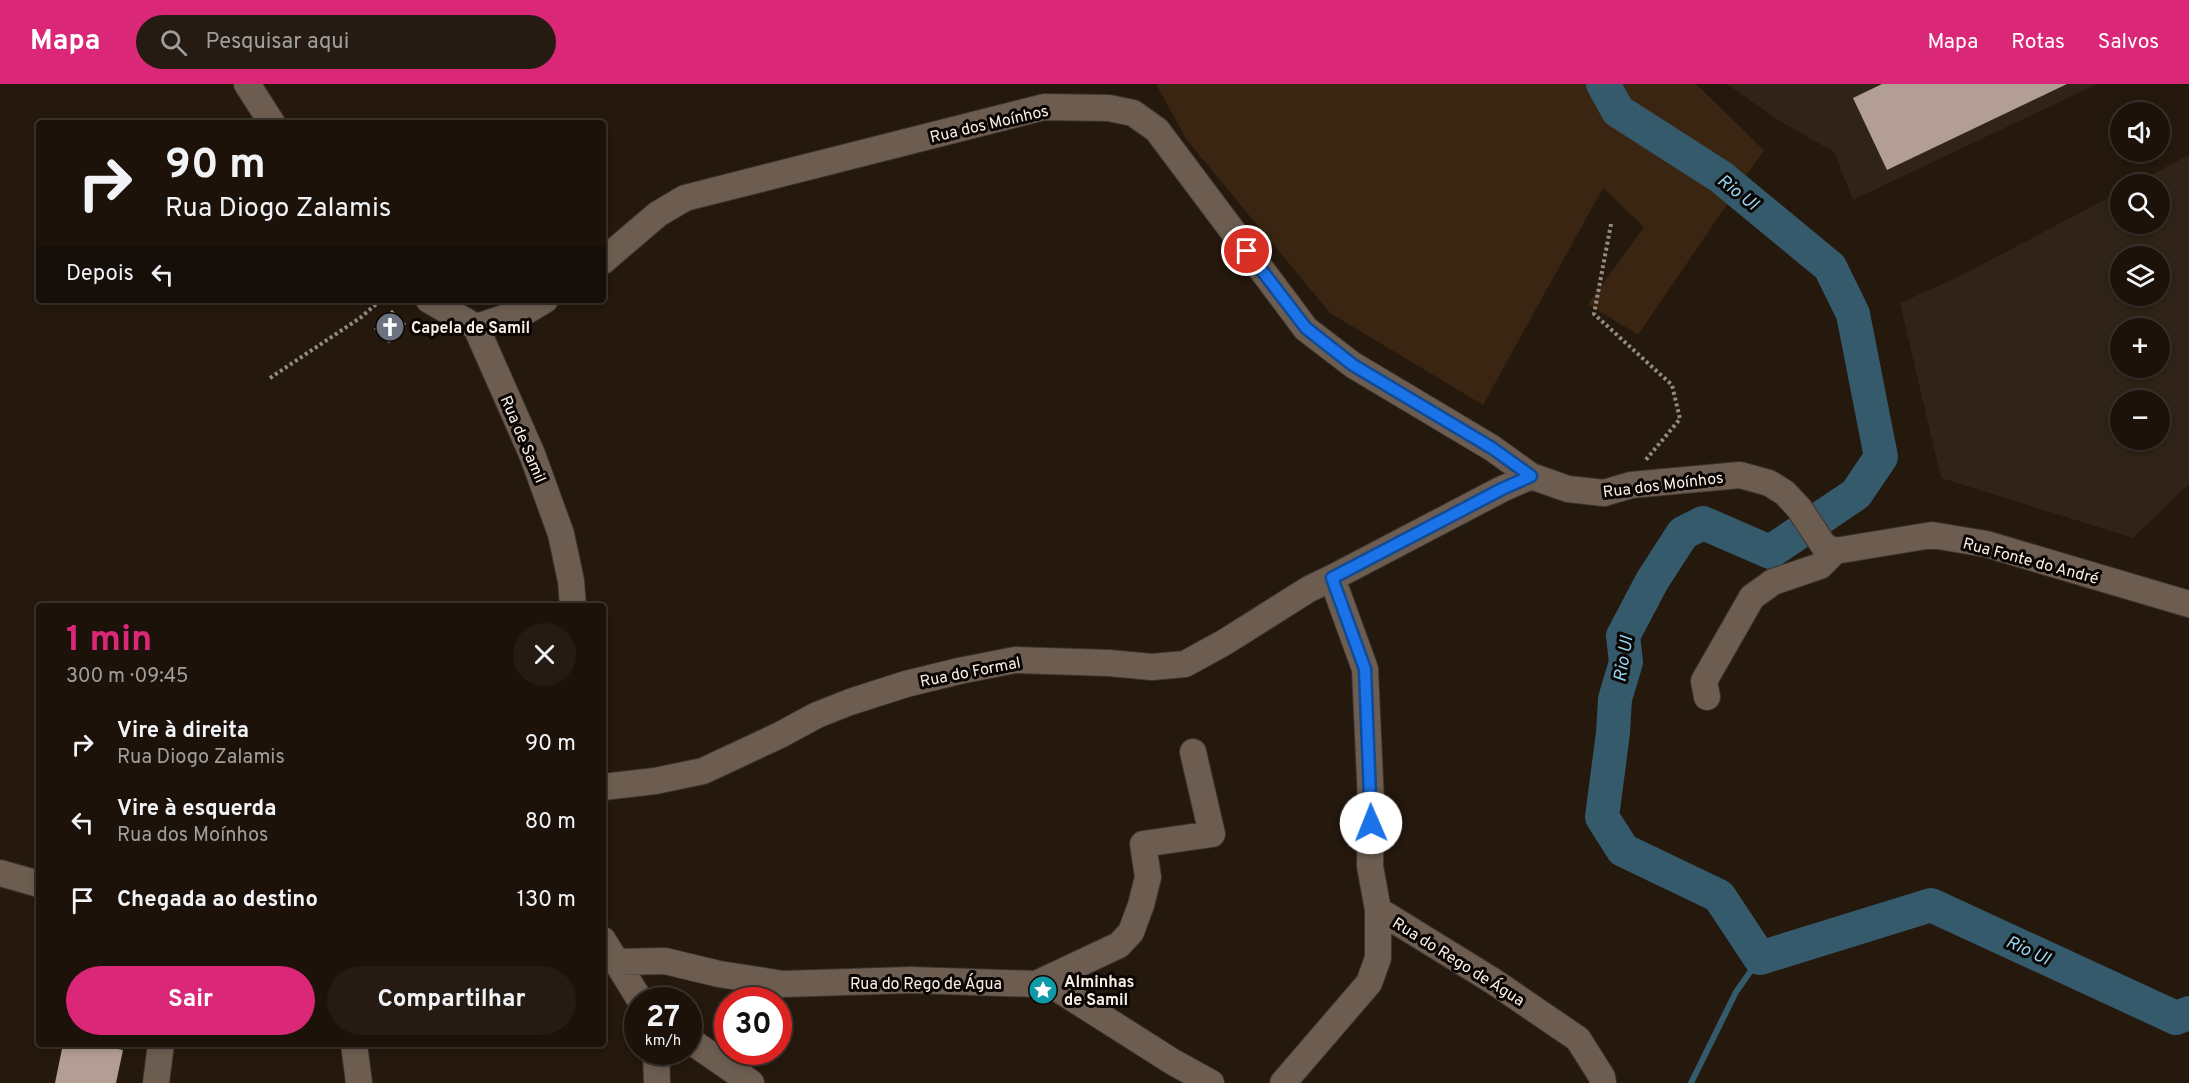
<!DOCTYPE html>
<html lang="pt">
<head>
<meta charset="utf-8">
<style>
  body { margin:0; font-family:Overpass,sans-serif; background:#251b13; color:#f1f3f6; height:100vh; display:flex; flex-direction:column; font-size:22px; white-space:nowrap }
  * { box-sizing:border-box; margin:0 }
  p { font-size:20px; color:#a09e9c }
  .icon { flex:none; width:33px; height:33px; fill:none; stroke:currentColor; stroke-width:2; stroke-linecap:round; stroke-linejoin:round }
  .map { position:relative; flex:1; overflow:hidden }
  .drawer { position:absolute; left:36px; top:519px; width:570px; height:444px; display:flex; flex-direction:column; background:#1c120a; border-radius:6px; box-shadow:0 3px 9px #0003,0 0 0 2px #3a322b }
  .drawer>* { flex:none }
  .top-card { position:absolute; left:36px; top:36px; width:570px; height:183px; border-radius:6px; box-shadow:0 3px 9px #0003,0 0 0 2px #3a322b; background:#1c120a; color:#f1f3f6; overflow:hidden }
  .controls { position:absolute; left:2110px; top:18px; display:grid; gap:12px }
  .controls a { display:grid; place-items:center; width:60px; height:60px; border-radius:50%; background:#1c120a; box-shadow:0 3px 9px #0003,0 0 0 2px #3a322b; font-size:30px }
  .speed { position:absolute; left:624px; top:903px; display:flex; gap:12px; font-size:30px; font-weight:700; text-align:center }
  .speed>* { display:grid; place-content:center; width:78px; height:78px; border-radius:50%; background:#1c120a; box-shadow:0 3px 9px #0003,0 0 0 2px #3a322b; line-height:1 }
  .speed small { font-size:15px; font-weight:400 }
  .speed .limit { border:9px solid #d22; background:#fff; color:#111 }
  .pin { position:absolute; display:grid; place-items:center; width:51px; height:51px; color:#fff; margin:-26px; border:3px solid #fff; border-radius:50%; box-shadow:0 2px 6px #0007 }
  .me { position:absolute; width:66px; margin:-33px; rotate:359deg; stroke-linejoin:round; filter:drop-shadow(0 0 4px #0008) }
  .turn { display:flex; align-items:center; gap:21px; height:126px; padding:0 30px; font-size:27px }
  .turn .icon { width:78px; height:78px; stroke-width:2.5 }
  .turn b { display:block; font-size:42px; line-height:51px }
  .then { display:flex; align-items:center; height:57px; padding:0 30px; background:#0003; gap:12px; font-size:22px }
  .round { display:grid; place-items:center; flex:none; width:63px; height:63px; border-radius:32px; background:#251b13 }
  .summary { display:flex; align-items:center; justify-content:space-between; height:102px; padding:0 30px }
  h1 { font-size:36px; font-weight:700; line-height:45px; color:#db2777 }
  .action { display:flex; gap:12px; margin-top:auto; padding:12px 30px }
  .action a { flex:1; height:69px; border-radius:36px; background:#db2777; color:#fff; font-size:24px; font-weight:700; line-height:69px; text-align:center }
  .action a+a { background:#251b13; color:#f1f3f6 }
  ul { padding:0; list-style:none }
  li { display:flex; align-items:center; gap:18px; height:78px; padding:0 30px }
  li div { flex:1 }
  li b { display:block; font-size:22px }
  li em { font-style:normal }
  header { display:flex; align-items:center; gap:36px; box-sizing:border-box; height:84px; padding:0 30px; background:#db2777; color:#fff }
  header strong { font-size:28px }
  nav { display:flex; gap:33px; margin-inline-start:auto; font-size:21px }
  .search { width:420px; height:54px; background:#251b13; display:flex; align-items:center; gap:15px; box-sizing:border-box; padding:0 21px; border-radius:33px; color:#a09e9c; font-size:22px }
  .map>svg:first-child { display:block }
  .industrial { fill:#302317; fill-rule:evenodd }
  .green { fill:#392511 }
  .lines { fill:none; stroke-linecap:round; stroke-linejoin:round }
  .stream { stroke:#345a6b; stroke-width:6 }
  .river { stroke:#345a6b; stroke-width:34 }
  .building { fill:#b39e95 }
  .minor-casing { stroke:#3c332e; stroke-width:28 }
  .path { stroke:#968b82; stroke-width:4; stroke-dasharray:3 3; stroke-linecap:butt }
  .minor { stroke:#6c5d50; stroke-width:26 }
  .route-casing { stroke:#114b97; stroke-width:15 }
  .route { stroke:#1a73e8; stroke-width:10 }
  .labels { text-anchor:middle; stroke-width:6; stroke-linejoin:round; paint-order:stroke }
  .street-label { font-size:16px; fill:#f7eee7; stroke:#0a0502 }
  .poi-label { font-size:16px; font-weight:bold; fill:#f7eee7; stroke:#0a0502; text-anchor:start }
  .water-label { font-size:18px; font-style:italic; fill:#92d6f6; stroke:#0a0502 }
</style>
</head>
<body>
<header>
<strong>Mapa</strong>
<div class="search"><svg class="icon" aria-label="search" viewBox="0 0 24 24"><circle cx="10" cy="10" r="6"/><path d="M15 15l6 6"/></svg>Pesquisar aqui</div>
<nav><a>Mapa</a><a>Rotas</a><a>Salvos</a></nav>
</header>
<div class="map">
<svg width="2189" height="999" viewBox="0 0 2189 999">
  <rect width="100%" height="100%" fill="#25180d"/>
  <path class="industrial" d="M1727,0H2097L1853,116L1834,68L1778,36Z
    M2189,71V400L2133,454L1941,394L1900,219L1962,191L2121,107V140H2160V100H2134ZM2121,172H2160V212H2121ZM2121,244H2160V284H2121ZM2121,316H2160V356H2121Z"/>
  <path class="green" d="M1156,0H1696L1764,66L1638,251L1588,220L1644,143L1603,104L1483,321L1330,229L1186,55Z"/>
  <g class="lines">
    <path class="stream" d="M1691,999L1736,908L1760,874"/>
    <path class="river" d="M1603,0L1618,27L1721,93L1830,183L1853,230L1881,373L1856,410L1770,468L1703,439L1683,449L1652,497L1623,552L1626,578L1615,615L1613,649L1602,733L1623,766L1719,812L1760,874L1931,821L2176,934L2189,929"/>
  </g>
  <path class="building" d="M1882,0H2067L1887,86L1853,14Z
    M392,226L406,240L389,259L374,245Z
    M63,960H93L123,966L116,999H55Z"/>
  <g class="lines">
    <g class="minor-casing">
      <path id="minor" d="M247,0L272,39
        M603,177L658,130L685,114L1044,23L1109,24L1133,29L1157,46L1306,245L1353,281L1492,364L1531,392L1568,405L1604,409L1631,401L1740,391L1769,399L1785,409L1799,424L1824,462L1835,467L1932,451L1986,460L2189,520
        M429,216L476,243L532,370L561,450L571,497L573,522
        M476,243L528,226L545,216
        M1707,613L1704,597L1752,513L1773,498L1820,482L1835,467
        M603,703L655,697L703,687L780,651L817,631L850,618L906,600L959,587L1015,576L1109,579L1152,583L1185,580L1225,558L1309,505L1332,494
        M0,789L39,800
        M1378,826L1370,782L1371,718L1365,585L1332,494L1502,405L1531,392
        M603,856L640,916
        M616,878L665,877L719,890L783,900L911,896L1036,900L1058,905L1173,978L1211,999
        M1036,900L1119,861L1131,848L1141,821L1148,793L1143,760L1212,750L1193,668
        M688,955L751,999
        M354,960L359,999
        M656,968L657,999
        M156,999L161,960
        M1283,999L1369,899L1378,874V826L1493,897L1578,955L1602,993L1603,999"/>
    </g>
    <path class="path" d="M1611,140L1594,230L1672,301L1680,335L1644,378
      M270,294L360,234L381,216"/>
    <use href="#minor" class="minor"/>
  </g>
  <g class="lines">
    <g class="route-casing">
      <path id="route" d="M1247,167L1306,244L1353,281L1492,364L1531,392L1502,405L1332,494L1365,585L1371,739"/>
    </g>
    <use href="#route" class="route"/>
  </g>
  <defs>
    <g id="church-disc" transform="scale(1.5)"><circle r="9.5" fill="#6b7280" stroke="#0a0502"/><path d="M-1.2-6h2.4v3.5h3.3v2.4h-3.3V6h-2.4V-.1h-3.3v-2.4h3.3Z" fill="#fff"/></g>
    <g id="sight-disc" transform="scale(1.5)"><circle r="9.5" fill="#0f9aa8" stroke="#0a0502"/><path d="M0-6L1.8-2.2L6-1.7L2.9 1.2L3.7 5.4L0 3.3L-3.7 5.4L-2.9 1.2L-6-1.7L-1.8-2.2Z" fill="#fff"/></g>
  </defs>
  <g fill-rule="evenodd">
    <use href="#church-disc" x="390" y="243"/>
    <use href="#sight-disc" x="1043" y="906"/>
  </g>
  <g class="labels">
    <g class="street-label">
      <text transform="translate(989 39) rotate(-13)" y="6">Rua dos Moínhos</text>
      <text transform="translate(524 355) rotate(67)" y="6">Rua de Samil</text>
      <text transform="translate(1663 400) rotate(-7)" y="6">Rua dos Moínhos</text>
      <text transform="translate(2031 476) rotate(15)" y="6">Rua Fonte do André</text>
      <text transform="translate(970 587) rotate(-11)" y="6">Rua do Formal</text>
      <text transform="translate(1459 877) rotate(32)" y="6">Rua do Rego de Água</text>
      <text x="926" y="905">Rua do Rego de Água</text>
    </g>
    <g class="poi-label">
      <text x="411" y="249">Capela de Samil</text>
      <text x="1064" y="903">Alminhas<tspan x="1064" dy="18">de Samil</tspan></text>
    </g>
    <g class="water-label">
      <text transform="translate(1738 108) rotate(38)" y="6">Rio Ul</text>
      <text transform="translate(1623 575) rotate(-81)" y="6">Rio Ul</text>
      <text transform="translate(2028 866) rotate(25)" y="6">Rio Ul</text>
    </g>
  </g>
</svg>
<div class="controls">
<a><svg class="icon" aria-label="sound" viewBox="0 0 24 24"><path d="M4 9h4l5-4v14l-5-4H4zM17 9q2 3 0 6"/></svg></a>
<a><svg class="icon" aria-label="search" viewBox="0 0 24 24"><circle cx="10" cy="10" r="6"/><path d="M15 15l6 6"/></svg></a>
<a><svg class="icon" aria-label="layers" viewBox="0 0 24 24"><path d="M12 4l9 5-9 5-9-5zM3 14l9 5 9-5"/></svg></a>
<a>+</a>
<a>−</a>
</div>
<div class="speed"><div>27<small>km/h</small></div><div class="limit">30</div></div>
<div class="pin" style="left:1247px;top:167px;background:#d93025"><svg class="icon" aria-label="arrive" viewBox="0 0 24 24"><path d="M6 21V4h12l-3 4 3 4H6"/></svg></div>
<svg class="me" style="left:1371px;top:739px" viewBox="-20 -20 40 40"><circle r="19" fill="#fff"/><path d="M0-13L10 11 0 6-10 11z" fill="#1a73e8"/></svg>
<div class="top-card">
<div class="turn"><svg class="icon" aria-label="right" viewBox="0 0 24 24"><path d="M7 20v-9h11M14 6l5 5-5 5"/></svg><div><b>90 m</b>Rua Diogo Zalamis</div></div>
<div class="then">Depois<svg class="icon" aria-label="left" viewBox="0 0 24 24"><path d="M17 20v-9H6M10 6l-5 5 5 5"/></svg></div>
</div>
<section class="drawer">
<div class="summary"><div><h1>1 min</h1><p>300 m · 09:45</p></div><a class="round"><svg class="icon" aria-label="close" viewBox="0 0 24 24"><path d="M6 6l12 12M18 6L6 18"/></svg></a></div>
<ul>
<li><svg class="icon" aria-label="right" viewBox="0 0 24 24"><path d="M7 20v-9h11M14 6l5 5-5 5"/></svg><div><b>Vire à direita</b><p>Rua Diogo Zalamis</p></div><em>90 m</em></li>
<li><svg class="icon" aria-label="left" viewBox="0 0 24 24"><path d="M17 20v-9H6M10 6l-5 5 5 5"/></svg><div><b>Vire à esquerda</b><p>Rua dos Moínhos</p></div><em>80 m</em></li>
<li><svg class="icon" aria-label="arrive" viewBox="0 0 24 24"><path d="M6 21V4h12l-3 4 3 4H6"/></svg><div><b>Chegada ao destino</b></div><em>130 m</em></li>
</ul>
<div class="action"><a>Sair</a><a>Compartilhar</a></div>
</section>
</div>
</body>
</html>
